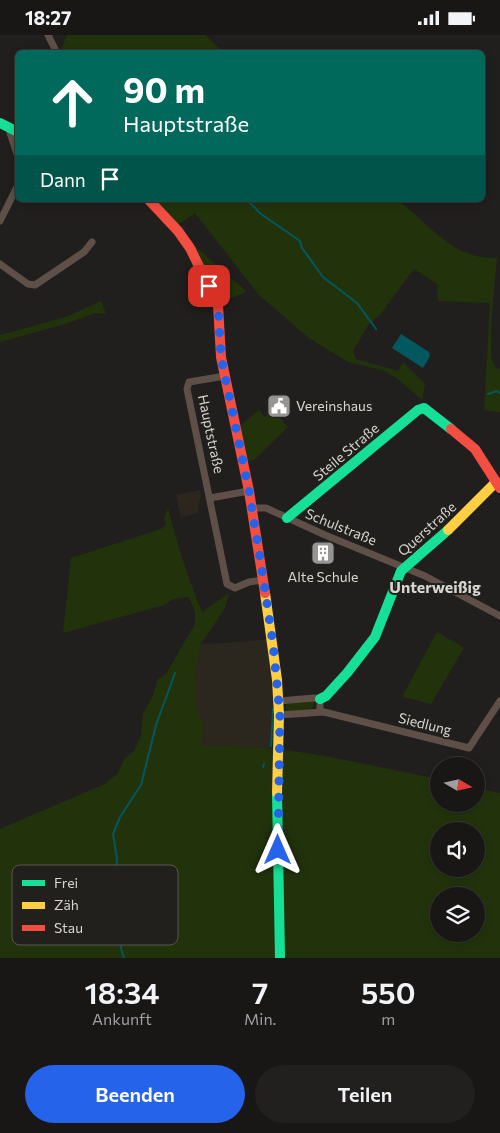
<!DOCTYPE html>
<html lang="de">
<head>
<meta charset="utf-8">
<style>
  body { margin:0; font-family:Commissioner,sans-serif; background:#22201f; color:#f1f3f6; height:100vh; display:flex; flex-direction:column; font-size:19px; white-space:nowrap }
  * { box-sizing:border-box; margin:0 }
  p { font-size:16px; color:#9f9fa1 }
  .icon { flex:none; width:28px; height:28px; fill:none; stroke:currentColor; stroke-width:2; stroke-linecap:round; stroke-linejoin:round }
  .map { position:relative; height:923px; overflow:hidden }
  .panel { display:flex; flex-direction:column; background:#191716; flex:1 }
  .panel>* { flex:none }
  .hud { position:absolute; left:15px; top:15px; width:470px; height:152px; border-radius:8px; box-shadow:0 2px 8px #0003,0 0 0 1px #373635; background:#00695c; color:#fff; overflow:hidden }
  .needle { width:32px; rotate:99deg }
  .fabs { position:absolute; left:430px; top:722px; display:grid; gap:10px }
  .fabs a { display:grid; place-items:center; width:55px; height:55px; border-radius:50%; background:#191716; box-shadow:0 2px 8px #0003,0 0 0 1px #373635; font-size:25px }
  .pin { position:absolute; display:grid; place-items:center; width:42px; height:42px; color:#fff; margin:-21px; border-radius:10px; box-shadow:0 2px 8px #0006 }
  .me { position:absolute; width:55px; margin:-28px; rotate:0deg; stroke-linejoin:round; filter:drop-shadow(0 0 4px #0008) }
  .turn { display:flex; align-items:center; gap:18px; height:105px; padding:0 25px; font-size:22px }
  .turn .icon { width:65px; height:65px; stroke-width:2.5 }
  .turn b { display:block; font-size:35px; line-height:42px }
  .then { display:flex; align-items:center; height:48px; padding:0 25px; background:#0003; gap:10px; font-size:19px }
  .eta { display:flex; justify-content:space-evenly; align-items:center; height:85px; text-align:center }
  .eta b { font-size:30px; font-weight:600; line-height:35px }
  .action { display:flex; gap:10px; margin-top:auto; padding:10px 25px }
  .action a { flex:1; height:58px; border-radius:30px; background:#2563eb; color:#fff; font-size:20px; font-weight:600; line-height:58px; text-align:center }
  .action a+a { background:#22201f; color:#f1f3f6 }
  .status { display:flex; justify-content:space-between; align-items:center; height:35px; padding:0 25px; background:#191716; direction:ltr }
  .status svg { height:14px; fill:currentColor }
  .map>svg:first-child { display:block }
  .built { fill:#2b271e }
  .green { fill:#22330c; fill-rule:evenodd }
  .water { fill:#03575f }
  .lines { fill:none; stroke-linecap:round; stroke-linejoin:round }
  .stream { stroke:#03575f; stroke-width:2 }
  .street { stroke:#5e4f48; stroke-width:7 }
  .fast { stroke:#16e098; stroke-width:10 }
  .slow { stroke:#ffcf43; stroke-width:10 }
  .jam { stroke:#f24e42; stroke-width:10 }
  .route { stroke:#2563eb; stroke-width:9; stroke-dasharray:0 16.2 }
  .labels { text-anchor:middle; stroke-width:4; stroke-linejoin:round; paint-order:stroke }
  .poi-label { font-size:14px; fill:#d6d5d2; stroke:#22201c; text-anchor:start }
  .street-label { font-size:14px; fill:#d6d5d2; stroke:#22201c }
  .quarter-label { font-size:16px; font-weight:bold; fill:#d6d5d2; stroke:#22201c }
  .key { fill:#22201c; stroke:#585653; stroke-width:1 }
  .key-label { font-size:14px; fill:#d6d5d2 }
</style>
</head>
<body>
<div class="status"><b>18:27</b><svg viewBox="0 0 49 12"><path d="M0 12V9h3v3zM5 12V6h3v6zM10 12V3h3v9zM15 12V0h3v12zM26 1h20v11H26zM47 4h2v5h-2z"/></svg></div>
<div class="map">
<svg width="500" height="923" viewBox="0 0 500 923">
  <rect width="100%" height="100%" fill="#211f1d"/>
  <path class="built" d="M200,455L201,460L198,473L199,478L181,482L176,460Z
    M267,604L274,664L272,713L242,712L172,737L201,609L240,607Z"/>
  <path class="green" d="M67,0H205L223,17L60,18Z
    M155,165H398C430,190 453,225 497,223L491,289V323L496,333L500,334V377L484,375L490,268L438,266L437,249L414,234L379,281L368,290L353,316L356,324L398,336L403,327L425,349L422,365L398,344L382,335L348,327L309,303L259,260L195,178L177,190Z
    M196,212L247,257L221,267L209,240L194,214Z
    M101,266L106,279L95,278L65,289L0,307V300L66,282Z
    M259,375L265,382L273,375L288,392L254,425L247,426L240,391Z
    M168,473C177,509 188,543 202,577L229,558L225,573L201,609L195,637L196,656L195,670L203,688L202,711C279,708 353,727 428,742L439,744V769H476V753L500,758V923H0V794L105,749L118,738L124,724L134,716L141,701L143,678L152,663L158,644L166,639L195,589V577L189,562L173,564L164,570L63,598L71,523L161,494L166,490L164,484ZM439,796H476V834H439ZM439,861H476V899H439Z
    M437,597L464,613L431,669L404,662L403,660Z
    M311,666L314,668L312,674L287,677L286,676V669Z"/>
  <path class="water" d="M401,299L429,317L430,321L423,333L392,313Z"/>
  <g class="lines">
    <path class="stream" d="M247,165L261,179L300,206L302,213L323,242L357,268L376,294
      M488,359L497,356L500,358
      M271,711L273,674
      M263,732L264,729
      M124,923L121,914L123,890L115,845L117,824L113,799L120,782L141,750L156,690L175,638"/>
    <path class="street" d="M48,0L57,18
      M12,94L10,98L18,122
      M0,186L18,150
      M0,229L28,249L35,250L84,217L92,207
      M225,341L189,347L187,354L227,549L235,553L249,547L264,545
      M210,463L249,456
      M252,473H266L325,500L425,541L500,581
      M279,666L314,663L320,664V676
      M279,680L324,677L469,713L500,666"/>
    <path class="fast" d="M0,88L18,97
      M287,483L418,375L424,373L451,394
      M320,664L326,661L347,638L375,602L401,536L448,495
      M277,758L280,923"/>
    <path class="slow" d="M448,495L496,447
      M265,558L277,645L279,680L277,758"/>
    <path class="jam" d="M149,165L178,196L190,213L218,270L221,322L249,456L265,558
      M451,394L475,414L500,453"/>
  </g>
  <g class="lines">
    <path class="route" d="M209,251L218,270L221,322L249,456L262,535L273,609L280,680L278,815"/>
  </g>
  <defs>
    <g id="civic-square" transform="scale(1.25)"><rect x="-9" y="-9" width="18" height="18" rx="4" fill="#979593" stroke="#22201c"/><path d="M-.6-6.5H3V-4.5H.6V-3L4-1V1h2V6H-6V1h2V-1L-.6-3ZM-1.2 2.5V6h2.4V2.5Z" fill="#fff"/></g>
    <g id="building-square" transform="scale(1.25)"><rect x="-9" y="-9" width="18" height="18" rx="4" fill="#979593" stroke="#22201c"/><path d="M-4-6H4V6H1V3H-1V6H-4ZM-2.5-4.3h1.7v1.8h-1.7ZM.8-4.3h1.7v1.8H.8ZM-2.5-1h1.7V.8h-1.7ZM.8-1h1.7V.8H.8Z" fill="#fff"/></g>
  </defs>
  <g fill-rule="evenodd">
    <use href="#civic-square" x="279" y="371"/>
    <use href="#building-square" x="323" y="518"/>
  </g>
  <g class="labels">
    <g class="poi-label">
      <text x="296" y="376">Vereinshaus</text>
      <text x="323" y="547" text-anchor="middle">Alte Schule</text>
    </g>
    <g class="street-label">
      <text transform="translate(211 399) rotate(78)" y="5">Hauptstraße</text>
      <text transform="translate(346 417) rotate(-40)" y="5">Steile Straße</text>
      <text transform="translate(341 492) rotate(22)" y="5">Schulstraße</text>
      <text transform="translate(427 494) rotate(-42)" y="5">Querstraße</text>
      <text transform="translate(425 689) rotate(14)" y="5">Siedlung</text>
    </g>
    <g class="quarter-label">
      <text x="435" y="558">Unterweißig</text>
    </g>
  </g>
  <rect x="12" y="830" width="166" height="80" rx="8" class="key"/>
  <rect x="22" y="845" width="23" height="6" fill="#16e098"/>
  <rect x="22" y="867" width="23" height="7" fill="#ffcf43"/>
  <rect x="22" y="890" width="23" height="6" fill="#f24e42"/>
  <g class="key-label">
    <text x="54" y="853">Frei</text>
    <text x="54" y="875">Zäh</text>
    <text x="54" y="898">Stau</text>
  </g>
</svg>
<div class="fabs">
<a><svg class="needle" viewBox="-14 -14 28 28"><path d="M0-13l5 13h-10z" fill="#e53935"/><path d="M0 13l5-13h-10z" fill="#9f9fa1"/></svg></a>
<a><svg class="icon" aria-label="sound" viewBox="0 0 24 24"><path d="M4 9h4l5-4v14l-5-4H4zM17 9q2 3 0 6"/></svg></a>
<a><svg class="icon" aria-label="layers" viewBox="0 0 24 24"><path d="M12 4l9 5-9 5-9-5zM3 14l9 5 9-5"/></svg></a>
</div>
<div class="pin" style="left:209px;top:251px;background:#d93025"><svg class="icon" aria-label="arrive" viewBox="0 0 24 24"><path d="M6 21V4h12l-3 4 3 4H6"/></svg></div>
<svg class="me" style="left:278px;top:815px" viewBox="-20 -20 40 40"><path d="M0-17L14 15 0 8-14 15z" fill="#2563eb" stroke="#fff" stroke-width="4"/></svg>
<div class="hud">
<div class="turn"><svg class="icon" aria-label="ahead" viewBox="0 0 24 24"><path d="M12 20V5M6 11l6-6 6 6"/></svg><div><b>90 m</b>Hauptstraße</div></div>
<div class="then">Dann<svg class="icon" aria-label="arrive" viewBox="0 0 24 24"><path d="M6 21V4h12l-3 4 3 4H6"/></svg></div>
</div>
</div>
<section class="panel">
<div class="eta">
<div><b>18:34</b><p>Ankunft</p></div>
<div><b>7</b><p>Min.</p></div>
<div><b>550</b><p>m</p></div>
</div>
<div class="action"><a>Beenden</a><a>Teilen</a></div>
</section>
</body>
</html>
